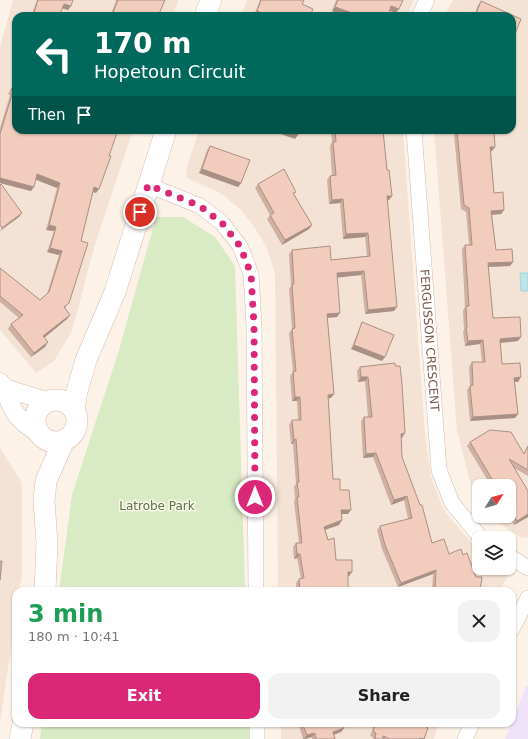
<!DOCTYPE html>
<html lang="en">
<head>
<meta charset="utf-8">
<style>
  body { margin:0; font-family:"DejaVu Sans",sans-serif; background:#f2f2f2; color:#202124; height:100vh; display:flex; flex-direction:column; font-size:15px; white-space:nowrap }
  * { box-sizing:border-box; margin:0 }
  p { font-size:13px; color:#757577 }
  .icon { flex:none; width:22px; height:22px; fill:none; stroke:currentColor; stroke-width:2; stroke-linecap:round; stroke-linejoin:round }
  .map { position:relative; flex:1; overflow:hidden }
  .side { position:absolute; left:12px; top:587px; width:504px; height:140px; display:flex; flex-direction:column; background:#fff; border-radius:12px; box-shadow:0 1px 3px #0004 }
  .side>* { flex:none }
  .top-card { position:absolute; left:12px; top:12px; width:504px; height:122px; border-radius:12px; box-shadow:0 1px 3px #0004; background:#00695c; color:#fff; overflow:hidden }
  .needle { width:26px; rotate:53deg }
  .controls { position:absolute; left:472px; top:479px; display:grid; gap:8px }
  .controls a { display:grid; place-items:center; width:44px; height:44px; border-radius:8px; background:#fff; box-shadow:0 1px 3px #0004; font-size:20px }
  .pin { position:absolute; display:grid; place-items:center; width:34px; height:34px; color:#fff; margin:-17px; border:2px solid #fff; border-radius:50%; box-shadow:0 1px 4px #0007 }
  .me { position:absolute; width:44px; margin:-22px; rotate:0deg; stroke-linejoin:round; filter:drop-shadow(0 0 3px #0008) }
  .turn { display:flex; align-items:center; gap:14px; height:84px; padding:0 16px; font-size:18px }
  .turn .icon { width:52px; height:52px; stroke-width:2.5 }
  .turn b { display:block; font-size:28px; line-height:34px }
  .then { display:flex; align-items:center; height:38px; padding:0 16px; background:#0003; gap:8px; font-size:15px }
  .round { display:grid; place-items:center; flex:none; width:42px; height:42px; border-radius:12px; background:#f2f2f2 }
  .summary { display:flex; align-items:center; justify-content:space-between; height:68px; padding:0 16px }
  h1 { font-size:24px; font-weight:600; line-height:30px; color:#1e9e55 }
  .action { display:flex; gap:8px; margin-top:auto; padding:8px 16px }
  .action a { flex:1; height:46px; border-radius:12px; background:#db2777; color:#fff; font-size:16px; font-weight:600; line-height:46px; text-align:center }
  .action a+a { background:#f2f2f2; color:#202124 }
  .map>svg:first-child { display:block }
  .residential { fill:#f4e3d5 }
  .education { fill:#efe3f9 }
  .green { fill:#d8ebc5 }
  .water { fill:#bbe5e7; stroke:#a1d6d9 }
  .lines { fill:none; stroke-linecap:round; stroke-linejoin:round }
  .minor-casing { stroke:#d1baaf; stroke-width:16 }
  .tertiary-casing { stroke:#d1baaf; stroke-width:19 }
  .secondary-casing { stroke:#d7bbaf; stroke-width:22 }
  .minor { stroke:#fff; stroke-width:15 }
  .tertiary { stroke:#fff; stroke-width:18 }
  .secondary { stroke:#fff; stroke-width:21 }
  .wall { fill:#d0b0a3 }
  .shaded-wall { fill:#a99085 }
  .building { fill:#f2cdbe; stroke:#a99085 }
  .route { stroke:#db2777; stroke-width:7; stroke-dasharray:0 12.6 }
  .labels { text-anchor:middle; stroke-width:3; stroke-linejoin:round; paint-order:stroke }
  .street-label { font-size:12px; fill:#77554b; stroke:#fff6ed }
  .park-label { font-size:12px; fill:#567740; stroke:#fff6ed }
</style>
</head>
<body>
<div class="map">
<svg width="528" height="739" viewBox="0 0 528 739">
  <rect width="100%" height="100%" fill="#fdf2e7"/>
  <path class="residential" d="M13,0H179L172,16H16V130H133L94,248L72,331L54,361L36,373L0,330V47Z
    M247,0H414L407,16H241Z
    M453,0H528V537L522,538L487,516H509V486H479V505L475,500L457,431L434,130H512V16H444Z
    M199,130H403L425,434L431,477L445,512L472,543L479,548V568H504L509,574L499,591H278L275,273L266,246L253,225L241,210L222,194L187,178L186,170Z
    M0,448L22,483V574L19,591H16V614L0,722Z
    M281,723H439L434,739H281Z"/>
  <path class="education" d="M526,686H528V739H505Z"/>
  <path class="green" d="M156,217H183L215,237L235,266L245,591H59L72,495L119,350Z
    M42,723H249V739H40Z"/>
  <path class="water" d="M520,273H528V291H521Z"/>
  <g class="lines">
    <g class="minor-casing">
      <g id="minor">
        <path d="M419,16L427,0"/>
        <path id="s1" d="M414,130L439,470L452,503L481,538"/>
        <path d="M148,185L200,206L222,223L240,246L251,274L254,325L256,591"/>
        <path d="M509,556L528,568"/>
        <path d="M512,629L528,598"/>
        <path d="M257,723V739"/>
        <path d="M465,739L472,723"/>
      </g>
    </g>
    <g class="tertiary-casing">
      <path id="tertiary" d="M0,382C7,391 8,402 14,411C20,421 29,427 38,433
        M5,388L46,401"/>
    </g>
    <g class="secondary-casing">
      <path id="secondary" d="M205,16L211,0
        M35 421a21 21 0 1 1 42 0a21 21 0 1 1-42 0Z
        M74,409L77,391L86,360L115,292L166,130
        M45,591L47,543L44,501L46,481L64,440
        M20,739L23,723"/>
    </g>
    <use href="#minor" class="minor"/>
    <use href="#tertiary" class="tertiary"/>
    <use href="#secondary" class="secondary"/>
  </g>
  <path class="wall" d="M37,0H73L68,10L62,8L59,16H31Z
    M115,0H165L158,16H110L116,1Z
    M260,0H304L302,4L310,16H257L254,15Z
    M336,0H403L396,13L390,11L388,16H346L332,11Z
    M481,1L512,16H461L464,12L474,16L478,5Z
    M16,80V130L96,193L93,192L81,241L66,307L65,308L70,315L67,319L44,338L45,347L31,357L8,329L11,324L19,318L0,302V268L40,300L47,294L59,255L47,252L54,231L46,230L57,188L35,179L31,191L0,183V128L10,95L8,94Z
    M331,130H383L387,170L392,196L389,200H387L394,311L365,314L361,275L337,277V317L327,318L334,394L331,398H328L333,479L340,490L348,514H341L339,525L325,530L336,560L352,572L349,576H348V591H296V583L299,579H301L297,558L294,559L293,547L296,543H299L294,502L295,499L294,486L296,484L293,444H291L289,425L292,420H298L297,401H292L290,376L293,372L289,333L292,329L289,289L291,286L289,254L292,250L331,260L367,256L365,237L343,239L340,203L329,204L327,180L330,176H332L330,146L332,142Z
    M457,130L495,147L492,151H491L494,193L504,210L501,214L492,215L496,250L513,262L510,266L488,267L493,318L518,341L500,343L502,364L518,382H515L518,414L515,418L470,421L467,390L470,386L469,367L472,362H482L480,344L465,346L463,332L464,330L463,311L465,307L462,249L465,245H469L466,212L461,209L454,134Z
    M210,146L241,183L238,187L199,173L207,150Z
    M258,184L294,194L312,225L309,229L282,245L267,219L270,215L255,188Z
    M362,322L382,361L351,349L360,327Z
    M395,363L402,438H401L402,457L432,543L449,554L463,555L480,591H432L433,574L398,587L382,549L377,530L380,526L408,519L404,500L391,505L373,457L363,458L361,421L364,417H368L365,381L358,382L357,371L360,367Z
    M470,442L524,453L528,445V476L514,468L528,491V517L514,525L509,516L507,518L506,516H509V486H484L488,481L467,446Z
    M298,723H342L344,728L341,732L334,735L335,739H312V737L306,739H303Z
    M375,723H428L426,727L424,739H373V737L370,736Z"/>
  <path class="shaded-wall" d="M64,4L71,6L68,10L61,8Z
    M391,6L399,9L396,13L388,10Z
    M335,7L361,16H346L332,11Z
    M257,11L263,13L260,16H257L254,15Z
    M269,130H284L298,135L295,139Z
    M490,147H495L492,151L488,152Z
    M202,169L241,183L238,187L199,173Z
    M37,174L60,183L57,188L34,179Z
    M0,178L34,187L31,191L0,183Z
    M94,187L99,189L96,193L91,191Z
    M387,196H392L389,200H384Z
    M343,199L340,203L329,204L332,200Z
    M504,210L501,214L488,215L491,211Z
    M22,213L19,217L0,231L2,228Z
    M49,225L56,227L54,231L46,230Z
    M312,225L309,229L282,245L285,240Z
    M368,233L365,237L343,239L346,234Z
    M50,248L62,251L59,255L47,252Z
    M513,262L510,266L485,267L488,263Z
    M364,271L361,275L334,278L337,273Z
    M397,307L394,311L365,314L368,310Z
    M340,313L337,317L324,318L327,314Z
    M70,315L67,319L40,341L43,336Z
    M521,337L518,341L497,343L500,339Z
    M483,340L480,344L465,346L468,341Z
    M48,342L45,347L31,357L34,353Z
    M354,345L385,357L382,361L351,349Z
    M361,377H368L365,381L358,382Z
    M521,377L518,382H512L514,378Z
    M334,394L331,398L325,399L328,395Z
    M295,397H300L297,401H292Z
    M518,414L515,418L470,421L473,417Z
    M405,433L402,438H398L401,434Z
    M296,439L293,444H291L294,440Z
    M376,453L373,457L363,458L366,454Z
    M407,496L404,500L391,505L394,500Z
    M341,510H351L348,514H338Z
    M528,514V517L514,525L517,521Z
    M342,520L339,525L321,531L324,527Z
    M297,554H300L297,558L294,559Z
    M436,570L433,574L398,587L401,583Z
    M348,572H352L349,576H345Z
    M344,728L341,732L330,736L333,732Z
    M315,733L312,737L304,739L307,735Z"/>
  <path class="building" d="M38,0H73L71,6L64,4L59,16H33Z
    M118,0H165L158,16H113L112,15Z
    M261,0H304L302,4L313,9L310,16H261L263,13L257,11Z
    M338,0H403L399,9L391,6L388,16H361L335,7Z
    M481,1L521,19L512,41V16H475Z
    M464,12L474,16H462Z
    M16,81V130H118L109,156H111L99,189L94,187L81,241L88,243L69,303L64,307L70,315L43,336L48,342L34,353L11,324L23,315L0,296V268L40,300L49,292L62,251L50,248L56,227L49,225L60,183L37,174L34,187L0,178V134L13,91L11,90Z
    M284,130H300L298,135Z
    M335,130H383L387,170H389L392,196H387L397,307L368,310L364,271L337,273L340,313L327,314L334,394L328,395L333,479H340V490H349L351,510H341L342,520L324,527L328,540L334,538L336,560H352V572H348V591H300L299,579L304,578L300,554H297L296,543H302L297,497H299L297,482H299L296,439L294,440L292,420H301L300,397H295L293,371H296L292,329L295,328L292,284H294L292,250L330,246L331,260L370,256L368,233L346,234L343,199L332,200L330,176L336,175L333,142H336Z
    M457,130H494L495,147H490L494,193L503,192L504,210L491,211L496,250L512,249L513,262L488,263L493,318L520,317L521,337L500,339L502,364L520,363L521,377L514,378L518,414L473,417L470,386L473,385L472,362H485L483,340L468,341L466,328H467L466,306H469L465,245H472L469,208L464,205Z
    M210,146L250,160L241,183L202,169Z
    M284,169L296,192L293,193L312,225L285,240L270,215L274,213L258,184Z
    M1,184L22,213L2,228L0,225V185Z
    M362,322L394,335L385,357L354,345Z
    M395,363V366H400L402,384L405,433L401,434L402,457L420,505H422L432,543L444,539L449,554L461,549L463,555L467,553L476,577H482L480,591H435L436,570L401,583L385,545L380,526L412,518L407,496L394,500L376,453L366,454L364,417H372L368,377H361L360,367Z
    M490,430L511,432L524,454L528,446V470L509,459L528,491V514L517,521L512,512L510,514L509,512V486H489L487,482L492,479L470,442Z
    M0,561H2L0,580Z
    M302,723H342L344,728L333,732L335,739H316L315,733L307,735Z
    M376,723H428L426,727L428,728L424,739L420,738L419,739H390L383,736V739H375L376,733L373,731Z"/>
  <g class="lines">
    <path class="route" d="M140,212L148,185L200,206L222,223L240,246L251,274L254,325L255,497"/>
  </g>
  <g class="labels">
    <g class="street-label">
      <text dy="4" stroke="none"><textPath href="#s1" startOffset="211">FERGUSSON CRESCENT</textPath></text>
    </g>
    <g class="park-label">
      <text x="157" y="510">Latrobe Park</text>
    </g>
  </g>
</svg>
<div class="controls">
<a><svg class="needle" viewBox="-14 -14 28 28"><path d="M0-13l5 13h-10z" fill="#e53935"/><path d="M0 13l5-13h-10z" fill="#757577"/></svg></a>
<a><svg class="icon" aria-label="layers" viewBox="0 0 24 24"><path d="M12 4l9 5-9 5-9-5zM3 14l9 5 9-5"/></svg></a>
</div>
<div class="pin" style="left:140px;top:212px;background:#d93025"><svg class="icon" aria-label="arrive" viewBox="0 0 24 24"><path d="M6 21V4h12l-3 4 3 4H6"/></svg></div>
<svg class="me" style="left:255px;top:497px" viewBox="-20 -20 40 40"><circle r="17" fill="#db2777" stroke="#fff" stroke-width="3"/><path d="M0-11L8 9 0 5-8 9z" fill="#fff"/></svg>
<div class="top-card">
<div class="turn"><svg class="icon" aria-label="left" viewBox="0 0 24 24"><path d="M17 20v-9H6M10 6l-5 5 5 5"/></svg><div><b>170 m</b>Hopetoun Circuit</div></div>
<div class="then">Then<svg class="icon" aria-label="arrive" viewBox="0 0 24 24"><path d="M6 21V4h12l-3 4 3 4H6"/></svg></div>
</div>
<section class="side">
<div class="summary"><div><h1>3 min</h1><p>180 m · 10:41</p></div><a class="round"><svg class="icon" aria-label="close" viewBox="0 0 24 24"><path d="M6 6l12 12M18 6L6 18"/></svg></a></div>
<div class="action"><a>Exit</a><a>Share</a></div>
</section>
</div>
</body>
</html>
